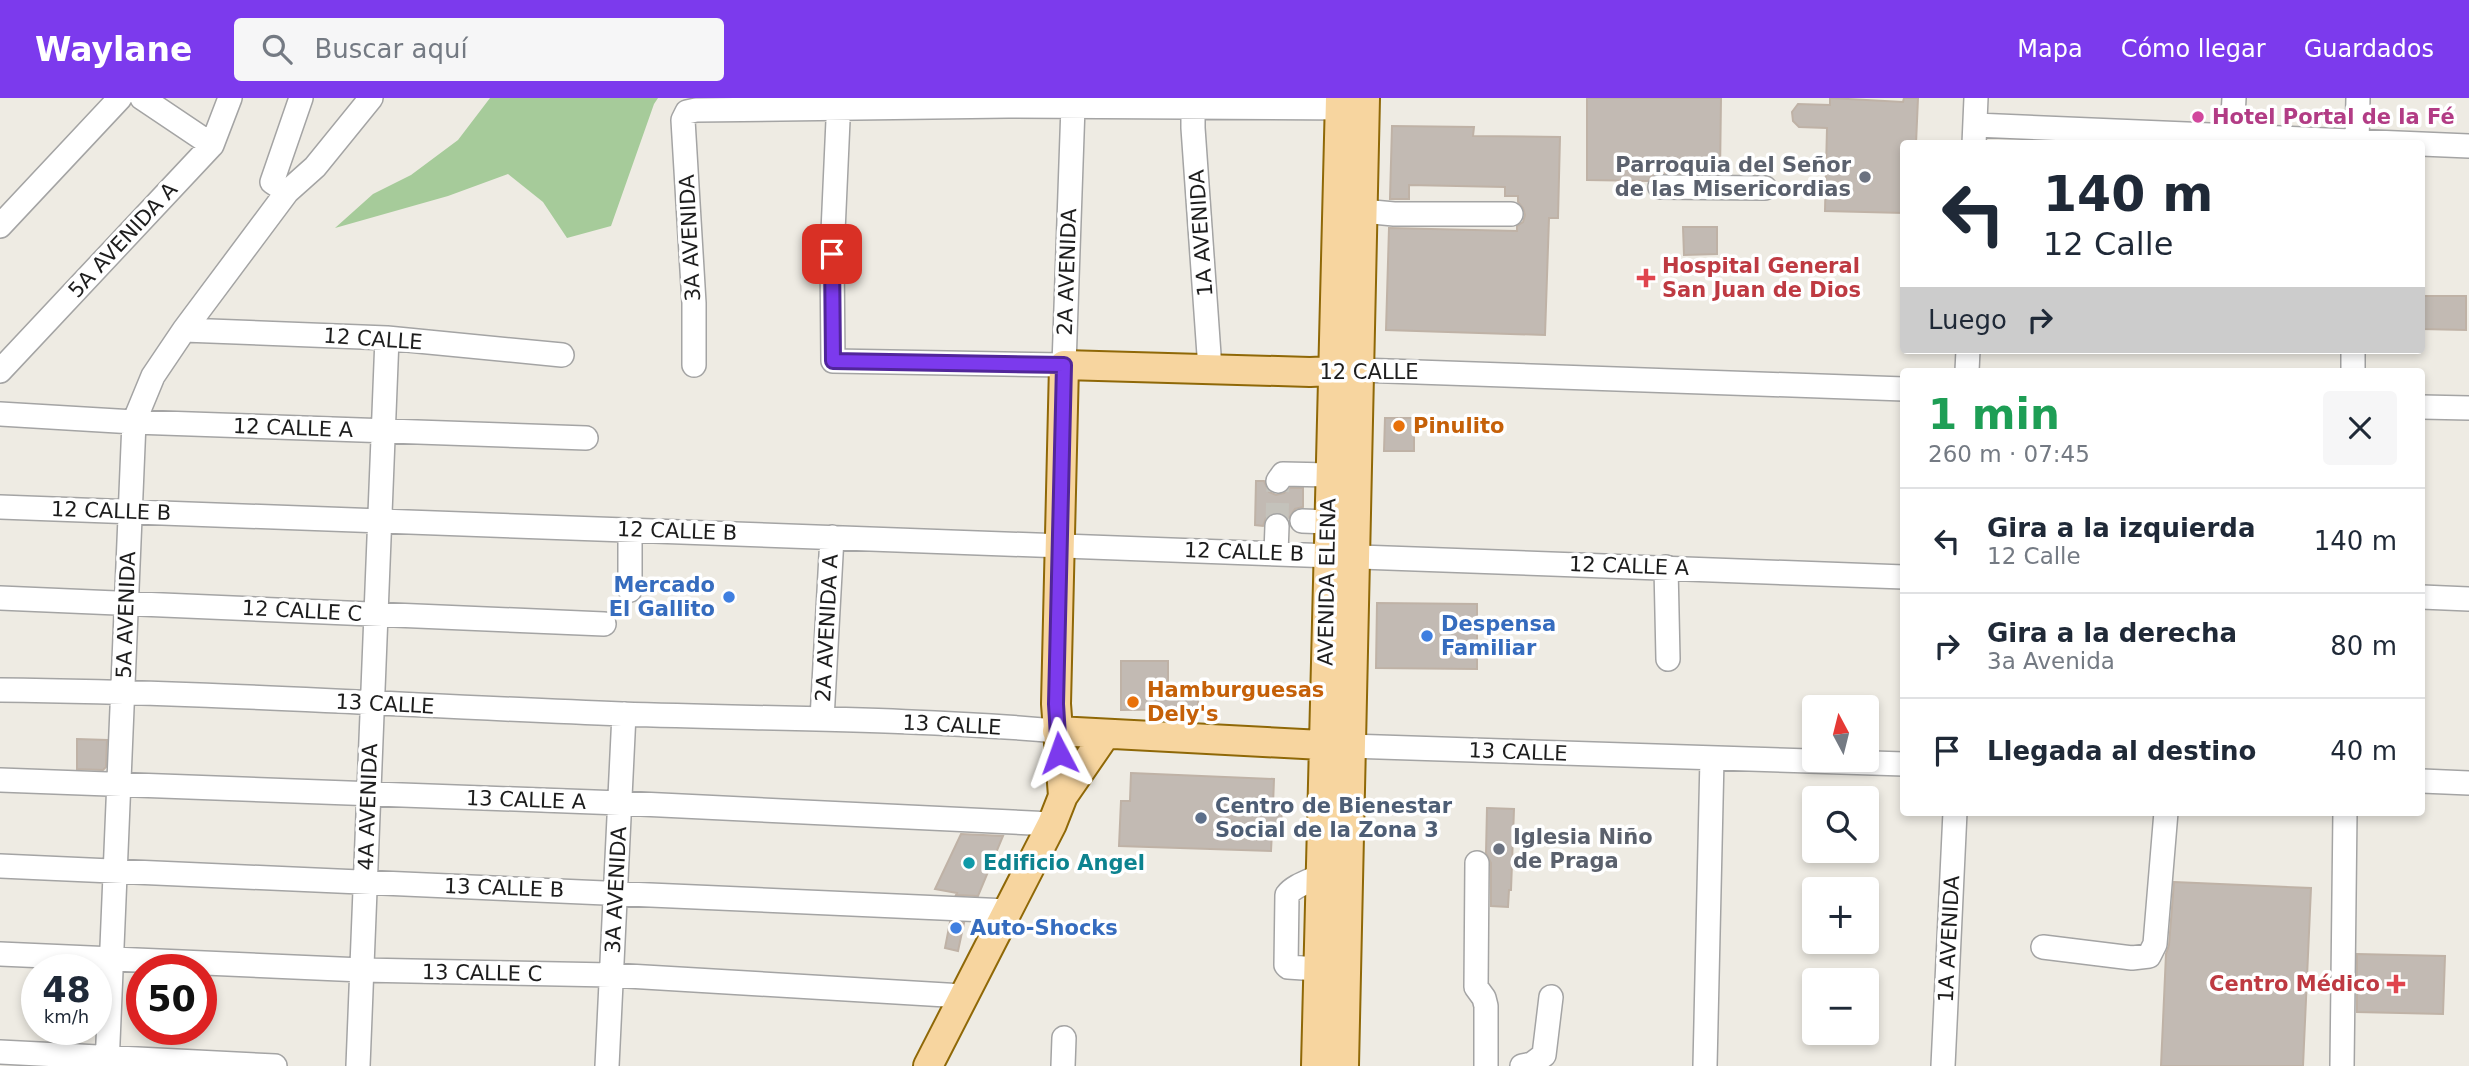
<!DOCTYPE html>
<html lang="es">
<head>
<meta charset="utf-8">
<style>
  body { margin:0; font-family:"DejaVu Sans",sans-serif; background:#f6f6f7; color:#1f2937; height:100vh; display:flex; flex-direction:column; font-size:26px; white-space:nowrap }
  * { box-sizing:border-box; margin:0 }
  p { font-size:23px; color:#747a83 }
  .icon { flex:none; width:38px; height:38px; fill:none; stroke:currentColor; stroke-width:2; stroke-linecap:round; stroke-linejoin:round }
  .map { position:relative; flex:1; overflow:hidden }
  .drawer { position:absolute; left:1900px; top:270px; width:525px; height:448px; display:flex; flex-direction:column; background:#fff; border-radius:7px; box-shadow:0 4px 10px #0003 }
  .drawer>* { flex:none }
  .hud { position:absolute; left:1900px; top:42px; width:525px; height:214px; border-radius:7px; box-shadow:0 4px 10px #0003; background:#fff; color:#1f2937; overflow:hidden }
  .needle { width:46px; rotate:353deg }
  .tools { position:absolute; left:1802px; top:597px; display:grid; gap:14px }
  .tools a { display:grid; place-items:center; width:77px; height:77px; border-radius:7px; background:#fff; box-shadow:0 4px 10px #0003; font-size:35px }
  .speed { position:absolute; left:21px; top:856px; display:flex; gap:14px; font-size:35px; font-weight:700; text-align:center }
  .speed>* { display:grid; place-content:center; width:91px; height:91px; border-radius:50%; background:#fff; box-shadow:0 4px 10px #0003; line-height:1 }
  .speed small { font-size:18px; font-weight:400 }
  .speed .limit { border:10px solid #d22; background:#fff; color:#111 }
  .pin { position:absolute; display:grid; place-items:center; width:60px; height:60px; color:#fff; margin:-30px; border-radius:14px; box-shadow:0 4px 10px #0006 }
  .me { position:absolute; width:77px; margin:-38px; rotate:356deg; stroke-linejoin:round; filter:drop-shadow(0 0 5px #0008) }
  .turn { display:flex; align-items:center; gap:24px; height:147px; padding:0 28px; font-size:32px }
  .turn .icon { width:91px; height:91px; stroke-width:2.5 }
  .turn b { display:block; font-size:49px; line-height:60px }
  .then { display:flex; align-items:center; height:66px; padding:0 28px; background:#0003; gap:14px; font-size:26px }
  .round { display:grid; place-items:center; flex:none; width:74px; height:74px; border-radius:7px; background:#f6f6f7 }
  .summary { display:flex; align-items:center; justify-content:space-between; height:119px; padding:0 28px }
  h1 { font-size:42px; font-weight:700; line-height:52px; color:#1e9e55 }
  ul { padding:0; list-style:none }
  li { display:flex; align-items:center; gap:21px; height:105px; padding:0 28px; border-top:2px solid #e0e1e3 }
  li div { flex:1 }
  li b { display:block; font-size:26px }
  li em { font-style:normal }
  header { display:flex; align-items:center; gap:42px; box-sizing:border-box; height:98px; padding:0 35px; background:#7c3aed; color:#fff }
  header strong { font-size:33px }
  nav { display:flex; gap:38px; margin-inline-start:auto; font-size:24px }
  .search { width:490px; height:63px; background:#f6f6f7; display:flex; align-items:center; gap:18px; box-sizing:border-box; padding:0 24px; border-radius:7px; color:#747a83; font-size:26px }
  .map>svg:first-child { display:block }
  .forest { fill:#a6cb9a }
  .building { fill:#c2bab3; stroke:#bfb2a6; stroke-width:2 }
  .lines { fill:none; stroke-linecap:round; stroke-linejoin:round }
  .minor-tunnel { stroke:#c4c2bb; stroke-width:23; stroke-dasharray:23 11; stroke-linecap:butt }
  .minor-casing { stroke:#a4a4a4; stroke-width:26 }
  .major-casing { stroke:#8f6807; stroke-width:32 }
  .minor { stroke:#fff; stroke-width:23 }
  .major { stroke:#f7d59f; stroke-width:28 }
  .route-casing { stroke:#51269a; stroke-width:18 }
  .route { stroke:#7c3aed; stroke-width:12 }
  .hotel-dot { fill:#d1479c; stroke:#fff; stroke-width:2.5 }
  .worship-dot { fill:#6b7280; stroke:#fff; stroke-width:2.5 }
  .health-dot { fill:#e0444e; stroke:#fff; stroke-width:2.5 }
  .food-dot { fill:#e8710a; stroke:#fff; stroke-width:2.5 }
  .shop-dot { fill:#3f7fe0; stroke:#fff; stroke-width:2.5 }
  .service-dot { fill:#5c6f8a; stroke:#fff; stroke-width:2.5 }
  .culture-dot { fill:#0f9aa8; stroke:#fff; stroke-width:2.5 }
  .labels { text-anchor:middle; stroke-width:7; stroke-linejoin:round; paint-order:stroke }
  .hotel-label { font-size:21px; font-weight:bold; fill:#b23c85; stroke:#fff; text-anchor:start }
  .worship-label { font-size:21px; font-weight:bold; fill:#5b616d; stroke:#fff; text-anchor:end }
  .street-label { font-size:21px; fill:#1d1d1d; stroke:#fff }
  .health-label { font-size:21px; font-weight:bold; fill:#be3a42; stroke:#fff; text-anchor:start }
  .food-label { font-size:21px; font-weight:bold; fill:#c56008; stroke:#fff; text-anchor:start }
  .shop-label { font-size:21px; font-weight:bold; fill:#366cbe; stroke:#fff; text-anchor:start }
  .service-label { font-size:21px; font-weight:bold; fill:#4e5e75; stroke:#fff; text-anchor:start }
  .culture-label { font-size:21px; font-weight:bold; fill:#0d838f; stroke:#fff; text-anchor:start }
</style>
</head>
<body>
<header>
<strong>Waylane</strong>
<div class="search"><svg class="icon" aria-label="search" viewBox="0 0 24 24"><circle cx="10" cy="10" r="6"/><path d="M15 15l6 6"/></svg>Buscar aquí</div>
<nav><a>Mapa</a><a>Cómo llegar</a><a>Guardados</a></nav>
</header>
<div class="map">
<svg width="2469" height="968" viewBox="0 0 2469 968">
  <rect width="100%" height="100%" fill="#eeebe3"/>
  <path class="forest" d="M490,0H658L654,6L611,128L567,140L543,104L508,76L448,98L335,130L373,96L411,77L458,42Z"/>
  <path class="building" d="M1587,0H1721L1720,76L1660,75L1653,77L1648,83L1587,82Z
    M1830,0L1903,4L1904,0H1918L1916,46H1904V115L1825,113L1827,30L1799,29L1793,23L1792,14L1798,6L1830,7Z
    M1392,28L1474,29L1473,38L1560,39L1558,120H1549L1545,237L1386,232L1389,130L1517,133V128L1523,124L1525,117L1523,110L1518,104V98H1505V89L1409,87V101H1390Z
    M1683,129H1717V156L1684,157Z
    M2422,198H2466V232L2422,231Z
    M1385,320H1414V353H1384Z
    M1256,383H1264L1269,394L1276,397L1284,395L1290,390H1303V409L1295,411L1289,420L1284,416L1277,414L1266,420L1263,428L1255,427Z
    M1377,505L1477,506V571L1376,570Z
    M1121,563H1168V593H1198V611L1121,612Z
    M77,641L107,642L106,669L103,672L77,671Z
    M1131,675L1274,681L1273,708H1282L1281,733H1272L1271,753L1119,748L1121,703H1130Z
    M1487,710L1514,711L1511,792H1509L1508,809L1491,808V765L1486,755Z
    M961,736L1003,738L978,798L956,797L957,795L935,791Z
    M2174,784L2311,790L2303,968H2161L2166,856L2169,847Z
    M950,824L964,825L958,853L945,850Z
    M2357,856L2445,858L2443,916L2357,914Z"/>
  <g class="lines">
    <path class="minor-tunnel" d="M1277,428L1278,383"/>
    <g class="minor-casing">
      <path id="minor" d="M142,0L212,47
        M839,0L832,156L833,263L1064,267L1073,8
        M1193,0V30L1210,271
        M1975,27L2469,48
        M2232,37L2234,0
        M1974,46L1976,0
        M2357,46L2358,0
        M1660,89L1765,90
        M287,94L272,84L301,0
        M1362,113L1394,116H1511
        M0,128L120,0
        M184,232L387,240L562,257
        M694,267V205L683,22L687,14L696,12L1008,8L1356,10
        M1359,272L1904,291
        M0,273L212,47L230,0
        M1967,273L1968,252
        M2353,273V252
        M2422,309L2469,310
        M0,316L134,324L586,340
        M1278,383L1283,376L1330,377
        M0,409L1904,479
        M1302,423L1329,424
        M1276,455L1277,428
        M1666,469L1668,561
        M630,492V432
        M2422,499L2469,501
        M0,500L604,526
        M0,592C207,594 414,608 622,616C767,621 913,620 1057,633
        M822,621L832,439
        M1349,648L1904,666
        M0,682L620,705L1052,726
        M2422,683L2469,685
        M1477,765L1476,889L1484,900L1486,908V968
        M0,768L1008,813
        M2043,849L2132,860L2149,858L2155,846L2166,714
        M0,856L362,872L611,877L963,898
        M1318,871L1288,869L1286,867L1287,797C1293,788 1310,783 1320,778
        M0,954L275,968
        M107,968L134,324L153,278L184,232L287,94L315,69L371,0
        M358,968L387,240
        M607,968L624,616
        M1063,968L1064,940
        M1522,968L1532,966L1544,957L1551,899
        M1705,968L1712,660
        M1943,968L1955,714
        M2342,968L2345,714"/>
    </g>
    <g class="major-casing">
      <path id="major" d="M1057,633L1341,648
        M1063,698L1105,637
        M928,968L1052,726L1063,698L1056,606L1064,267L1310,274L1359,272
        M1316,968L1340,0
        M1344,968L1365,0"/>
    </g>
    <use href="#minor" class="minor"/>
    <use href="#major" class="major"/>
  </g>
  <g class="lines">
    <g class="route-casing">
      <path id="route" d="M832,156L833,263L1064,267L1056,606L1059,655"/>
    </g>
    <use href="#route" class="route"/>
  </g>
  <circle class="hotel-dot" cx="2198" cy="19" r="7"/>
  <g class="worship-dot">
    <circle cx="1865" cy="79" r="7"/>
    <circle cx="1499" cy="751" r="7"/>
  </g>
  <g class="health-dot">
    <path d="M1642.5 169.5h7v7h7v7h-7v7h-7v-7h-7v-7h7z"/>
    <path d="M2392.5 875.5h7v7h7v7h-7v7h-7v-7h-7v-7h7z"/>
  </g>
  <g class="food-dot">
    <circle cx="1399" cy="328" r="7"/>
    <circle cx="1133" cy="604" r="7"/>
  </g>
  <g class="shop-dot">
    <circle cx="729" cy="499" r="7"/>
    <circle cx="1427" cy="538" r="7"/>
    <circle cx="956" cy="830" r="7"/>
  </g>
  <circle class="service-dot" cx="1201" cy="720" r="7"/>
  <circle class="culture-dot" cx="969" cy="765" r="7"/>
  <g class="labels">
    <g class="hotel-label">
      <text x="2212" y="26">Hotel Portal de la Fé</text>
    </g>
    <g class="worship-label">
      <text x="1851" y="74">Parroquia del Señor<tspan x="1851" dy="24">de las Misericordias</tspan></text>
      <text x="1513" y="746" text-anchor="start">Iglesia Niño<tspan x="1513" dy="24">de Praga</tspan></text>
    </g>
    <g class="street-label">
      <text transform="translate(1201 135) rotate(-94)" y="7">1A AVENIDA</text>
      <text transform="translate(690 140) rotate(-93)" y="7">3A AVENIDA</text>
      <text transform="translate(123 142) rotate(-47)" y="7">5A AVENIDA A</text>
      <text transform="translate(1067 174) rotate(-88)" y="7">2A AVENIDA</text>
      <text transform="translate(373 241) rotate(4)" y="7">12 CALLE</text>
      <text x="1369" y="281">12 CALLE</text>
      <text transform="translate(293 330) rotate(2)" y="7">12 CALLE A</text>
      <text transform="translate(111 413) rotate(2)" y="7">12 CALLE B</text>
      <text transform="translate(677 433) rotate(2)" y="7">12 CALLE B</text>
      <text transform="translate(1244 454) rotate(2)" y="7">12 CALLE B</text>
      <text transform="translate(1629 468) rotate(2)" y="7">12 CALLE A</text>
      <text transform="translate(1327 484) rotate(-89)" y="7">AVENIDA ELENA</text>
      <text transform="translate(302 513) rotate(3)" y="7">12 CALLE C</text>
      <text transform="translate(126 517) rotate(-88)" y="7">5A AVENIDA</text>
      <text transform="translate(827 530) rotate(-87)" y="7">2A AVENIDA A</text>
      <text transform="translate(385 606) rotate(3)" y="7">13 CALLE</text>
      <text transform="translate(952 627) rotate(3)" y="7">13 CALLE</text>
      <text transform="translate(1518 654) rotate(2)" y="7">13 CALLE</text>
      <text transform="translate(526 702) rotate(2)" y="7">13 CALLE A</text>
      <text transform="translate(368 709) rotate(-88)" y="7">4A AVENIDA</text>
      <text transform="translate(504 790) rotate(2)" y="7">13 CALLE B</text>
      <text transform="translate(616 792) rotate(-87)" y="7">3A AVENIDA</text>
      <text transform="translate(1949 841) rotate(-87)" y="7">1A AVENIDA</text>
      <text transform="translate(482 875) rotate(1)" y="7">13 CALLE C</text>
    </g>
    <g class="health-label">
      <text x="1662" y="175">Hospital General<tspan x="1662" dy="24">San Juan de Dios</tspan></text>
      <text x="2380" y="893" text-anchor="end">Centro Médico</text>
    </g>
    <g class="food-label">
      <text x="1413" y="335">Pinulito</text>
      <text x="1147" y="599">Hamburguesas<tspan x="1147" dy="24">Dely's</tspan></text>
    </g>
    <g class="shop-label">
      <text x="715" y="494" text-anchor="end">Mercado<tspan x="715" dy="24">El Gallito</tspan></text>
      <text x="1441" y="533">Despensa<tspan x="1441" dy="24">Familiar</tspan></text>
      <text x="970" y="837">Auto-Shocks</text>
    </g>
    <g class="service-label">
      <text x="1215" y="715">Centro de Bienestar<tspan x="1215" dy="24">Social de la Zona 3</tspan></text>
    </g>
    <g class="culture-label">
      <text x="983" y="772">Edificio Angel</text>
    </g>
  </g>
</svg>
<div class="tools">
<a><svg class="needle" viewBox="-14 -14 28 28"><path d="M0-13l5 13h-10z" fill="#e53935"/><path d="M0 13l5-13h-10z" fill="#747a83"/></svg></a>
<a><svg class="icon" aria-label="search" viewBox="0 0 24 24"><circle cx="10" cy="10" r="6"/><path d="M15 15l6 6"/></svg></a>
<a>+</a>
<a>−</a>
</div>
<div class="speed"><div>48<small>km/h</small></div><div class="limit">50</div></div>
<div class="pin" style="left:832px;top:156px;background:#d93025"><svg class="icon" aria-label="arrive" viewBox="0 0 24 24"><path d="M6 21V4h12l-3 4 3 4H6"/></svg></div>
<svg class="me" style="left:1059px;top:655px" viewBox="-20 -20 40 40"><path d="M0-17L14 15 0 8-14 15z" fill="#7c3aed" stroke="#fff" stroke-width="4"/></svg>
<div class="hud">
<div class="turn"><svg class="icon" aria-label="left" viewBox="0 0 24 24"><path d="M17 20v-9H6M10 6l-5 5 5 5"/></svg><div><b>140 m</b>12 Calle</div></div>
<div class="then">Luego<svg class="icon" aria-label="right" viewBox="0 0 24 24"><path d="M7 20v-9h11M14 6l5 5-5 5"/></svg></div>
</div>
<section class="drawer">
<div class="summary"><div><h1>1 min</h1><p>260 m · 07:45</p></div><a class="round"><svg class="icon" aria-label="close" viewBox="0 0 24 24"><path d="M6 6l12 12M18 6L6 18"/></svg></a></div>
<ul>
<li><svg class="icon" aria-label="left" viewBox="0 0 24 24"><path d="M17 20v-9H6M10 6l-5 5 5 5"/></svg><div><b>Gira a la izquierda</b><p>12 Calle</p></div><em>140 m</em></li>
<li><svg class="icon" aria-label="right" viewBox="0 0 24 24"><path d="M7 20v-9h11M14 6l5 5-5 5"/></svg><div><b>Gira a la derecha</b><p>3a Avenida</p></div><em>80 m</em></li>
<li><svg class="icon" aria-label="arrive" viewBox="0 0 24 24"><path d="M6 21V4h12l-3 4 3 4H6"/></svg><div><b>Llegada al destino</b></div><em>40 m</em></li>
</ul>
</section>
</div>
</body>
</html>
